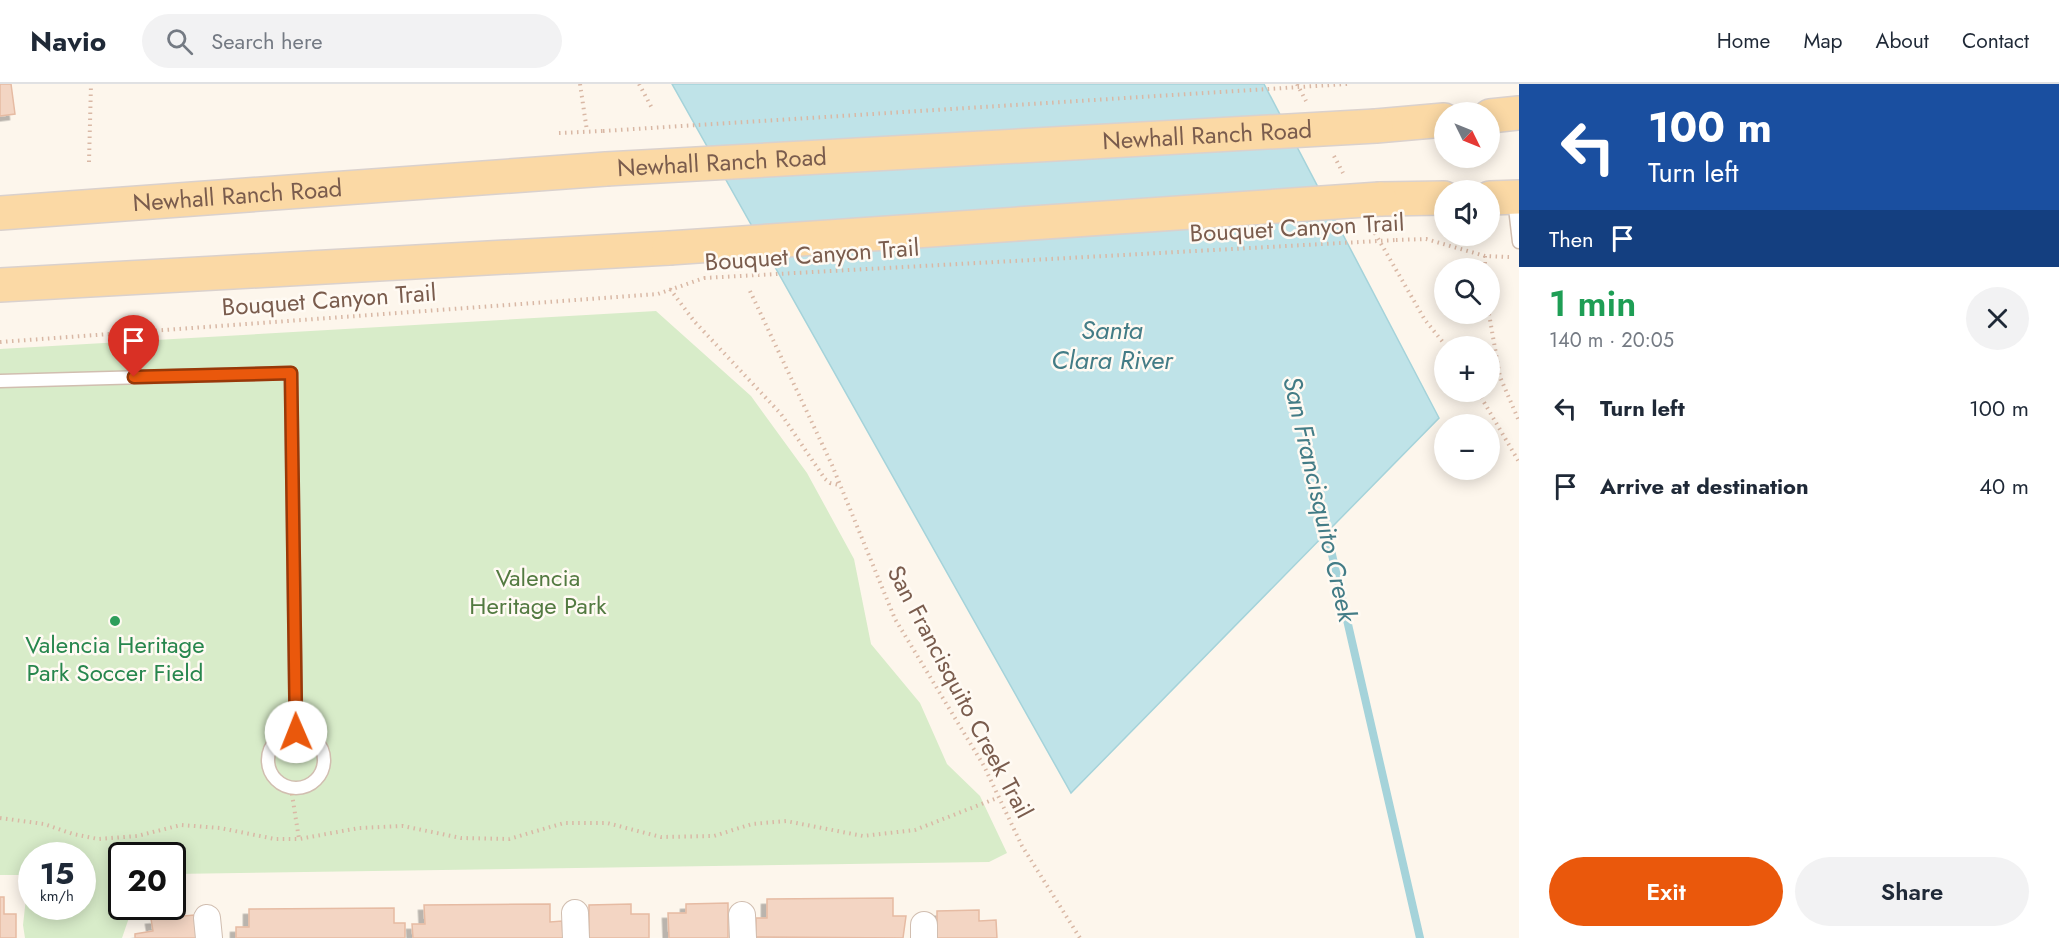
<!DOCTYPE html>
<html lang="en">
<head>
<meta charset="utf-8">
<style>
  body { margin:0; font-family:Jost,sans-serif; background:#f2f2f3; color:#1f2937; height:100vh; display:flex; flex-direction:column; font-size:22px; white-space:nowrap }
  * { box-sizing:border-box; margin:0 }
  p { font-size:20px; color:#747a83 }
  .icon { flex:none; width:33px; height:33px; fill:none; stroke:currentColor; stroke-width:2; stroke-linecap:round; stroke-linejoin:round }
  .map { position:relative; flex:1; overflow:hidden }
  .panel { display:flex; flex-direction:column; background:#fff; width:540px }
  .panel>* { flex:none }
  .guide { background:#1a4fa0; color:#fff; overflow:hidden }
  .needle { width:39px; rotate:133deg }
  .controls { position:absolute; left:1434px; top:18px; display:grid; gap:12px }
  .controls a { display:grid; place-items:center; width:66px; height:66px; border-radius:50%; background:#fff; box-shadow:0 3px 15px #0003; font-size:30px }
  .speed { position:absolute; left:18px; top:758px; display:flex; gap:12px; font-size:30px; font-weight:700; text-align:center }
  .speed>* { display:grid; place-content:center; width:78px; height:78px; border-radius:50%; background:#fff; box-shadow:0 3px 15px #0003; line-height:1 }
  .speed small { font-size:15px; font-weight:400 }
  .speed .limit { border:3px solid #111; border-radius:9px; background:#fff; color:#111 }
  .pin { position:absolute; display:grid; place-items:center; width:51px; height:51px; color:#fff; margin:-62px -26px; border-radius:50% 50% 50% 0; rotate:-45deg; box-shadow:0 0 6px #0007 }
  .pin .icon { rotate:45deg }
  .me { position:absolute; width:66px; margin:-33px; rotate:359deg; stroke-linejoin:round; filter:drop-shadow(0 0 4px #0008) }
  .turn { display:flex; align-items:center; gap:21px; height:126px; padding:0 30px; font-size:27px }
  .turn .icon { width:78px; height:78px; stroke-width:2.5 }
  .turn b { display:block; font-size:42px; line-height:51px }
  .then { display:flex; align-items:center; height:57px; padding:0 30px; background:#0003; gap:12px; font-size:22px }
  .round { display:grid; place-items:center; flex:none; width:63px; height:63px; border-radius:32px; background:#f2f2f3 }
  .overview { display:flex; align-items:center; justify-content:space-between; height:102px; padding:0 30px }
  h1 { font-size:36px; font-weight:600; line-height:45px; color:#1e9e55 }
  .action { display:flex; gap:12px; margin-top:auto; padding:12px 30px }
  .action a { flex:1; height:69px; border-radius:36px; background:#ea580c; color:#fff; font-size:24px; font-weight:600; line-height:69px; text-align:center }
  .action a+a { background:#f2f2f3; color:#1f2937 }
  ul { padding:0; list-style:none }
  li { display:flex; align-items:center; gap:18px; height:78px; padding:0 30px }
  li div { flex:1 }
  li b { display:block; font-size:22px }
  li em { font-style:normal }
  header { display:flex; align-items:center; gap:36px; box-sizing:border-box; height:84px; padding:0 30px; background:#fff; border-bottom:2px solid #e0e1e3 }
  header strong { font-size:28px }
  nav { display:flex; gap:33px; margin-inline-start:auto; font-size:21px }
  .search { width:420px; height:54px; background:#f2f2f3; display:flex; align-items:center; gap:15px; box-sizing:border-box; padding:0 21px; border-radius:33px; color:#747a83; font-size:22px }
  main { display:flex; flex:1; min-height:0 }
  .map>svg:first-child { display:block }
  .green { fill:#d8ecc9; fill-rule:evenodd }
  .water { fill:#bfe3e8; stroke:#a5d3da; stroke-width:1.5 }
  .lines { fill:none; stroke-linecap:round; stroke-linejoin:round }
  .stream { stroke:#a5d3da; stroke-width:8 }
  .building { fill:#f3d5c3; stroke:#e6bba3; stroke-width:1.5; filter:url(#shadow) }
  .service-casing { stroke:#d1beb0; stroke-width:15 }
  .minor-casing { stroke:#d1beb0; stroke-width:28 }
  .primary-casing { stroke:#dad1cd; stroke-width:36 }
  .path { stroke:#d9b8a5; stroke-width:4; stroke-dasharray:1.5 4.5; stroke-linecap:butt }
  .service { stroke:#fff; stroke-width:12 }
  .minor { stroke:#fff; stroke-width:26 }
  .primary { stroke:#fbd9a5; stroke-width:33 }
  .primary-bridge-casing { stroke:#dad1cd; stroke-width:36; stroke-linecap:butt }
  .path-bridge { stroke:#d9b8a5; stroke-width:4; stroke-dasharray:1.5 4.5; stroke-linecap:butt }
  .primary-bridge { stroke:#fbd9a5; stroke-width:33 }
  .route-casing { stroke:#983908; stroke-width:15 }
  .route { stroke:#ea580c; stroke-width:10 }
  .leisure-dot { fill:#2e9e5b; stroke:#fffaf3; stroke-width:2 }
  .labels { text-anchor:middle; stroke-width:5; stroke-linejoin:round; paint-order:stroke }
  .street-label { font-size:24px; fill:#7a5c4d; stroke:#fffaf3 }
  .park-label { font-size:24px; fill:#537a41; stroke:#fffaf3 }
  .leisure-label { font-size:24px; fill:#27864d; stroke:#fffaf3 }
  .water-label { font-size:26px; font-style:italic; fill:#437c86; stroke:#fffaf3 }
</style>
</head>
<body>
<header>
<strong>Navio</strong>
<div class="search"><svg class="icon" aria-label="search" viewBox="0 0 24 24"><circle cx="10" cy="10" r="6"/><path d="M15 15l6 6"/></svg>Search here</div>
<nav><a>Home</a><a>Map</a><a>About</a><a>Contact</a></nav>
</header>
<main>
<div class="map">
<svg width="1519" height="854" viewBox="0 0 1519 854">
  <defs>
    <filter id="shadow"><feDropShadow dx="-5.5" dy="5.5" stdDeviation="0" flood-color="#0004"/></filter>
  </defs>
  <rect width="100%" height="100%" fill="#fdf6ec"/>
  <path class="green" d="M656,227L751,312L807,389L854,475L871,560L920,619L947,680L980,712L1007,769L989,778L173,790L172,771H122V822H133L122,854H25L23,841L26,814L22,791H0V265ZM32,771H82V822H32Z"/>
  <path class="water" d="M672,0H1264L1439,334L1071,709Z"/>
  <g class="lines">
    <path class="stream" d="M1325,440L1420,854"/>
  </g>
  <path class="building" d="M0,0H11L15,30L0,32Z
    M0,813H4V830H16V854H0Z
    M893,814V832H906L903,854L756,853V834H767V815Z
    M728,819V854H669L668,829H686V820Z
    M550,820V838L562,837L563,854H413L412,840H425L424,821Z
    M631,820V830H649V854H589V821Z
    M394,824V839H405V854H236V843H249V825Z
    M979,826V837L996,836L997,854H937V827Z
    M194,831L197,854H135V850L153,847L151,835Z"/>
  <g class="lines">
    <g class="service-casing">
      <path id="service" d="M1514,115L1519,158
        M0,297L291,289L296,648
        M268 676a28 28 0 1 1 56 0a28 28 0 1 1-56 0Z"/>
    </g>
    <g class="minor-casing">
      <path id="minor" d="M575,829L576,854
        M742,831L743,854
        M207,834L209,854
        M924,854V841"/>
    </g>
    <g class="primary-casing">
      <g id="primary">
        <path d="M1490,32L1519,29"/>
        <path d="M1376,42L1444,36"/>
        <path d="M1490,114L1519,113"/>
        <path d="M1380,115L1444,114"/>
        <path id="s1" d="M0,129L606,85"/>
        <path d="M0,201L669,164"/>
      </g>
    </g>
    <path class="path" d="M580,0L587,47
      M639,0L653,26
      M1297,0L1306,17
      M559,49L603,47
      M1334,72L1343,89
      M89,78L91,0
      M1372,144L1425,236L1446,262
      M1396,156L1426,155L1485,172L1509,173
      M1485,172V184
      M670,205L694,237L781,330L825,395L830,399L839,401
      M750,207L832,381L895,535L984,682L1022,762L1080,854
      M1489,230L1500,293L1519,337
      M0,258L658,210L704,194
      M1478,308L1519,378
      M291,704L299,755
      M0,734L44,740L73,750L98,755L137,752L181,741L220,744L275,755H299L359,744L403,742L461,754L509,755L564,739H607L661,753L714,752L752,740L786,737L863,752L915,746L997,714"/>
    <use href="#service" class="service"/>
    <use href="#minor" class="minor"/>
    <use href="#primary" class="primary"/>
    <g class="primary-bridge-casing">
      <g id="primary-bridge">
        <path id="s2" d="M606,85L1376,42"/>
        <path d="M669,164L1380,115"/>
      </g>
    </g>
    <path class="path-bridge" d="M603,47L1347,0
      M704,194L1396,156"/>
    <use href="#primary-bridge" class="primary-bridge"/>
  </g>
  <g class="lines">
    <g class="route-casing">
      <path id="route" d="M134,293L291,289L296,648"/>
    </g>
    <use href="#route" class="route"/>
  </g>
  <circle class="leisure-dot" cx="115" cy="537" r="6"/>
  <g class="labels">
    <g class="street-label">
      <text dy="8" stroke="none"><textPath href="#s2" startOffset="602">Newhall Ranch Road</textPath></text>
      <text dy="8" stroke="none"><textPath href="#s2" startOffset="116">Newhall Ranch Road</textPath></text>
      <text dy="8" stroke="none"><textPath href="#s1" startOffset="238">Newhall Ranch Road</textPath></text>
      <text transform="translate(1297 144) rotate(-3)" y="8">Bouquet Canyon Trail</text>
      <text transform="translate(812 171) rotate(-4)" y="8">Bouquet Canyon Trail</text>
      <text transform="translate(329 216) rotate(-4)" y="8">Bouquet Canyon Trail</text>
      <text transform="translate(960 608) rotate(62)" y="8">San Francisquito Creek Trail</text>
    </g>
    <g class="park-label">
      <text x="538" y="502">Valencia<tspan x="538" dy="28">Heritage Park</tspan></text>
    </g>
    <g class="leisure-label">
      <text x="115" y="569">Valencia Heritage<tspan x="115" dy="28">Park Soccer Field</tspan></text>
    </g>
    <g class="water-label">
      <text x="1112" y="255">Santa<tspan x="1112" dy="30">Clara River</tspan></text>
      <text transform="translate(1320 415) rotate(77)" y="9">San Francisquito Creek</text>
    </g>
  </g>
</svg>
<div class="controls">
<a><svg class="needle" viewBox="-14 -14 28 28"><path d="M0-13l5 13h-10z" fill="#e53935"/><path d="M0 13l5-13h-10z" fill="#747a83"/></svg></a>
<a><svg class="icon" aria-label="sound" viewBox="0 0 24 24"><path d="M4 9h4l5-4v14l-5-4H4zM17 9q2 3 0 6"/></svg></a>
<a><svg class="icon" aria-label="search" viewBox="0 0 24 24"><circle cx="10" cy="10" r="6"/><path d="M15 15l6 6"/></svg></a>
<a>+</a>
<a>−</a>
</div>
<div class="speed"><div>15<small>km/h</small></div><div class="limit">20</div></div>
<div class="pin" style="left:134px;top:293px;background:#d93025"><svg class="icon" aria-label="arrive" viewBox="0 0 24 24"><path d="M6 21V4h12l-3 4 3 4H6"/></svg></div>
<svg class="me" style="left:296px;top:648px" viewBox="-20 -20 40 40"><circle r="19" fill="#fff"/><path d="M0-13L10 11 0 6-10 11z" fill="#ea580c"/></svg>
</div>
<section class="panel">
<div class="guide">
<div class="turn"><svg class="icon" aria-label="left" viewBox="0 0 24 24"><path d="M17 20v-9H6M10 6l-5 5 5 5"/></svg><div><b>100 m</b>Turn left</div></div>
<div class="then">Then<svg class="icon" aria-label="arrive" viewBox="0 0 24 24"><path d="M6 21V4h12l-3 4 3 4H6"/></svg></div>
</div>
<div class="overview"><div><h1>1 min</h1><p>140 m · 20:05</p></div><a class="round"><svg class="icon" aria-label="close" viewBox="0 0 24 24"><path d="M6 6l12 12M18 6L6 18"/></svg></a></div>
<ul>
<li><svg class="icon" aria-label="left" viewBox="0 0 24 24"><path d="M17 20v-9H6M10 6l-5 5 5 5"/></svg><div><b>Turn left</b></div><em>100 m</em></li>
<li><svg class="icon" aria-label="arrive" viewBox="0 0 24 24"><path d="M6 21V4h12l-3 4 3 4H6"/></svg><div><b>Arrive at destination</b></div><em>40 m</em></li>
</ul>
<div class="action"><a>Exit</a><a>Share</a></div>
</section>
</main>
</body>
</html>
